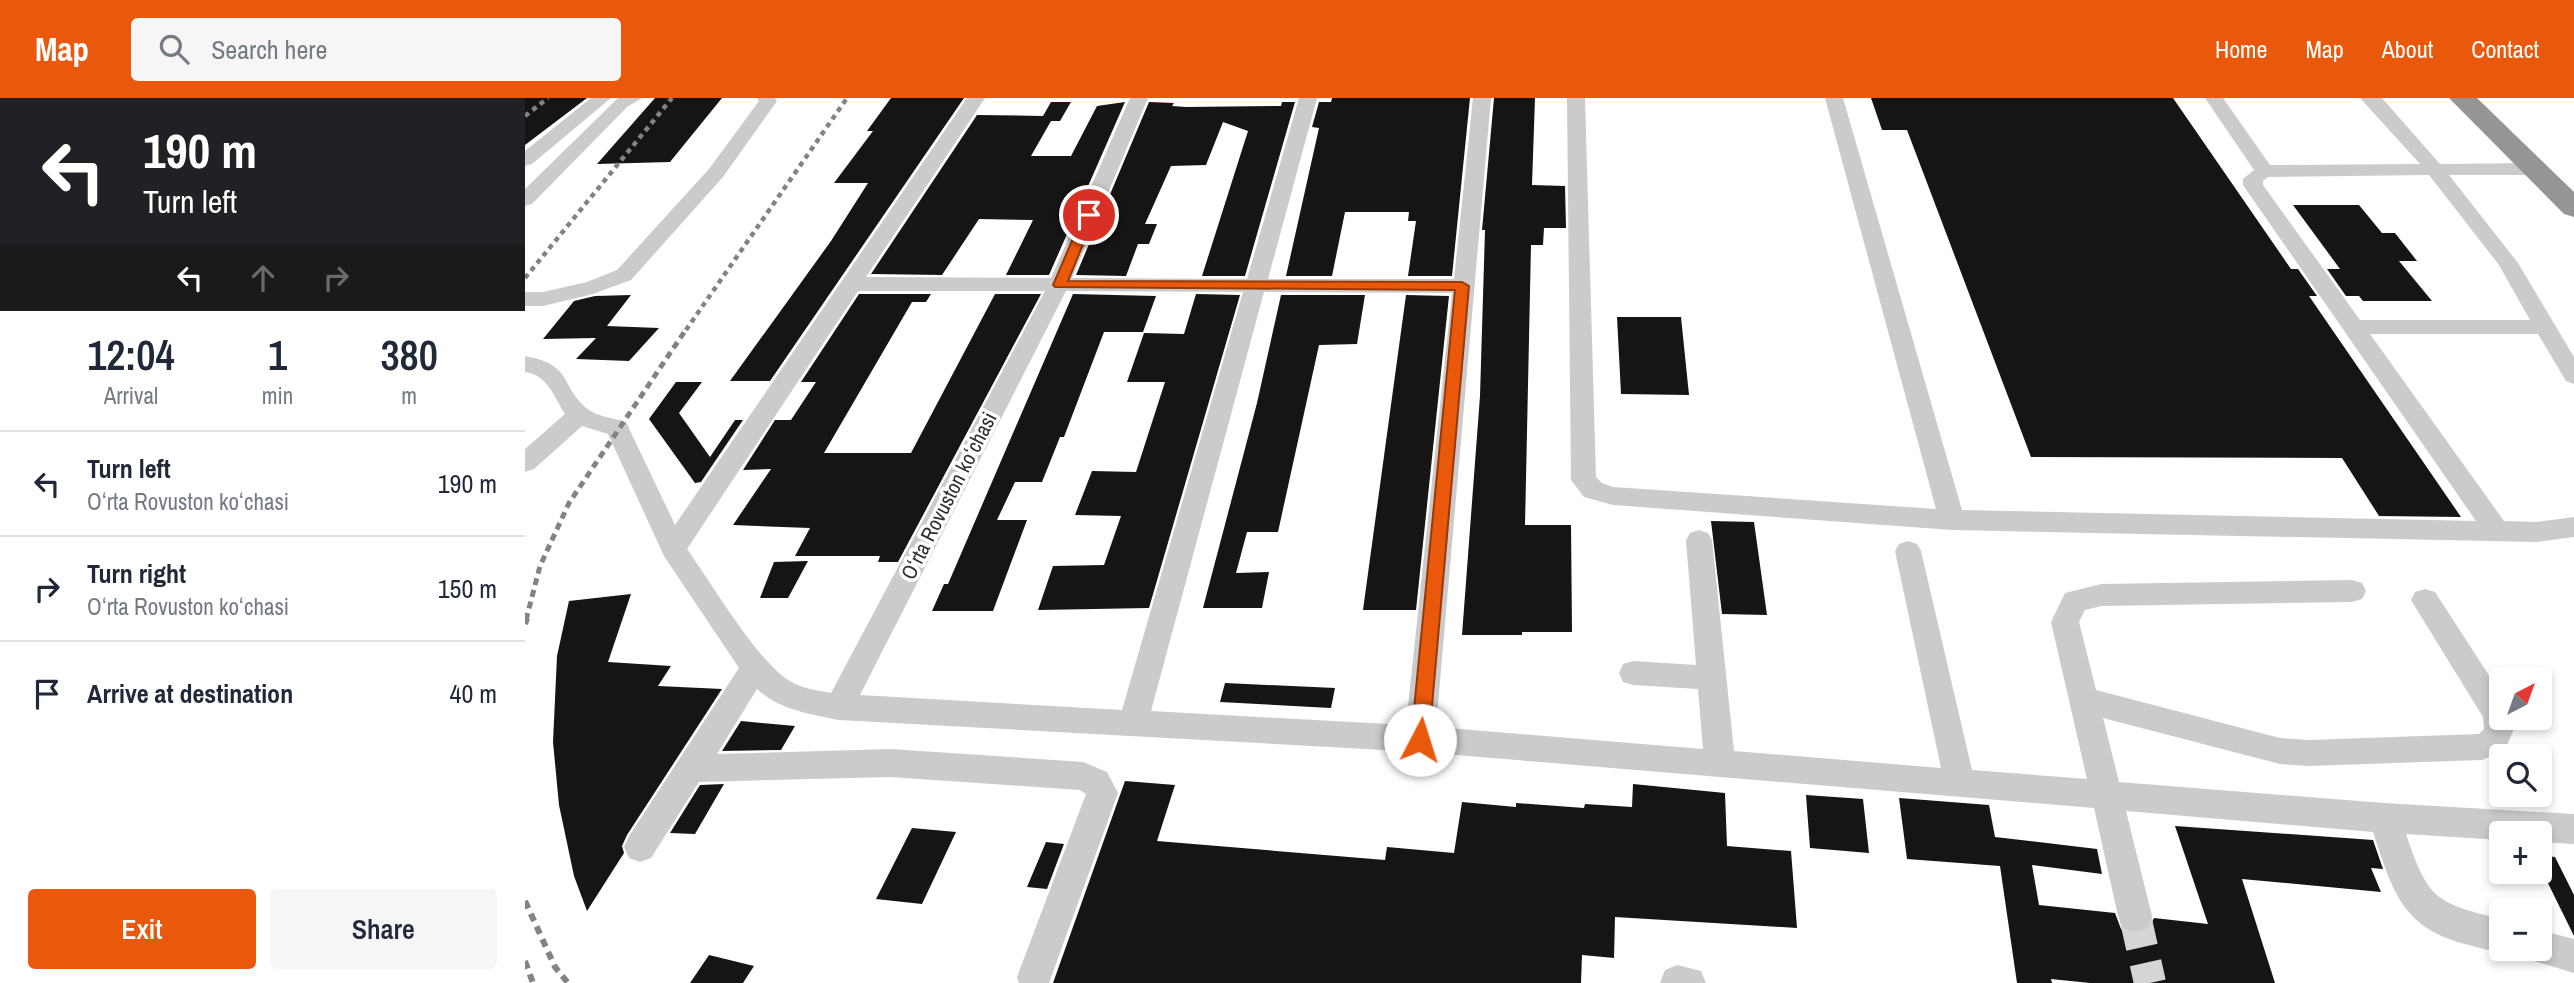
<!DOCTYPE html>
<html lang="en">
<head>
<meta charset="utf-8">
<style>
  body { margin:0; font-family:"Archivo Narrow",sans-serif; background:#f6f6f7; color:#1f2937; height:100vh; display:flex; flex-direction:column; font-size:26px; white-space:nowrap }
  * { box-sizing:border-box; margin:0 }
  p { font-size:23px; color:#747a83 }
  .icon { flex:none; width:38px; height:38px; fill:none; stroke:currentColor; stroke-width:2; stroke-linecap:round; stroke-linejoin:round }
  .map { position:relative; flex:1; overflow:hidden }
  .details { display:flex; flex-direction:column; background:#fff; width:525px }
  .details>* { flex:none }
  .banner { background:#202124; color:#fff; overflow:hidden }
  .needle { width:46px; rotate:41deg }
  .tools { position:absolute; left:1964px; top:569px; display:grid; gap:14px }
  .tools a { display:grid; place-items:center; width:63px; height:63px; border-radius:7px; background:#fff; box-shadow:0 4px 10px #0003; font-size:35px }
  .pin { position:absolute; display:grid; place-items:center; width:60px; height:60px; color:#fff; margin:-30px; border:4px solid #fff; border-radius:50%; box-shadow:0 2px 7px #0007 }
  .me { position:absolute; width:77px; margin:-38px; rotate:5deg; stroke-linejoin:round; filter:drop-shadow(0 0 5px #0008) }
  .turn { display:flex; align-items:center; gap:24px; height:147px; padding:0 28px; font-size:32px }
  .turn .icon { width:91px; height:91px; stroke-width:2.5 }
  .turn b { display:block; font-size:49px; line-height:60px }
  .lanes { display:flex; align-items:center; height:66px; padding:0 28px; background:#0003; justify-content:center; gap:35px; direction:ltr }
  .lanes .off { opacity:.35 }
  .eta { display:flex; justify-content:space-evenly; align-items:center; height:119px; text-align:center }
  .eta b { font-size:42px; font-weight:600; line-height:49px }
  .action { display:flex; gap:14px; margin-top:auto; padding:14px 28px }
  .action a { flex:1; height:80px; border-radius:7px; background:#ea580c; color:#fff; font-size:28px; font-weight:600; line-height:80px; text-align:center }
  .action a+a { background:#f6f6f7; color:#1f2937 }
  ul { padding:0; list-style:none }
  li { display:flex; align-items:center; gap:21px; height:105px; padding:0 28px; border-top:2px solid #e0e1e3 }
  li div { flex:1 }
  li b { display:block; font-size:26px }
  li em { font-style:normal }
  header { display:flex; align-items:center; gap:42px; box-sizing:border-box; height:98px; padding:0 35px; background:#ea580c; color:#fff }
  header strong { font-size:33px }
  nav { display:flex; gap:38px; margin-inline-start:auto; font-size:24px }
  .search { width:490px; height:63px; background:#f6f6f7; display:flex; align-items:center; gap:18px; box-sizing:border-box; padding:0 24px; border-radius:7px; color:#747a83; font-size:26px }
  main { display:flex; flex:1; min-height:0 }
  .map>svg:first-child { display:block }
  .building { fill:#151515 }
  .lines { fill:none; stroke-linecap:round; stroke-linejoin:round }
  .minor-tunnel { stroke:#d5d5d5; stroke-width:32; stroke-dasharray:32 16; stroke-linecap:butt }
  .minor { fill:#cbcbcb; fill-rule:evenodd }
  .highway { fill:#959595; fill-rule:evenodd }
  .rail-far2 { stroke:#838383; stroke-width:4.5; stroke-dasharray:5 4.5; stroke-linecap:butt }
  .rail-far1 { stroke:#838383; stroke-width:5; stroke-dasharray:7 5; stroke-linecap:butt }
  .rail { stroke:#838383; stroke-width:6; stroke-dasharray:8 6; stroke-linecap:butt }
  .route { fill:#ea580c; stroke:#983908; stroke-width:2 }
  .labels { text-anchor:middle; stroke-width:7; stroke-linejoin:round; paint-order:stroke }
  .street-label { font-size:21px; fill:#2e2e2e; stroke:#fff }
</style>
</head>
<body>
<header>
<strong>Map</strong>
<div class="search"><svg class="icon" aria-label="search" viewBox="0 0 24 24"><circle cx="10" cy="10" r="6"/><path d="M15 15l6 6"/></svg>Search here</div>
<nav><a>Home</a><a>Map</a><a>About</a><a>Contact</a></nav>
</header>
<main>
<section class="details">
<div class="banner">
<div class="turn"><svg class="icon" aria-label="left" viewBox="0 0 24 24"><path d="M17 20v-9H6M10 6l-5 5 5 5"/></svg><div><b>190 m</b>Turn left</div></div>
<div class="lanes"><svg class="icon" aria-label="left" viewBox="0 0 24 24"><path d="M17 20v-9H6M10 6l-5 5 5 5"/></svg><svg class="icon off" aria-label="ahead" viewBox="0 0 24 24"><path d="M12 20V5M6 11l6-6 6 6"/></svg><svg class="icon off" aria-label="right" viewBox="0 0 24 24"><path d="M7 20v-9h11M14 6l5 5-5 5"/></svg></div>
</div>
<div class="eta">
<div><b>12:04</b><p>Arrival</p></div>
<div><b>1</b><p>min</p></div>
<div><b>380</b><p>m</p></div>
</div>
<ul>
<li><svg class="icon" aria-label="left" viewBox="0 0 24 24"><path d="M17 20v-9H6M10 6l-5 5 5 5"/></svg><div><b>Turn left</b><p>Oʻrta Rovuston koʻchasi</p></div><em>190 m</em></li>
<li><svg class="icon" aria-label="right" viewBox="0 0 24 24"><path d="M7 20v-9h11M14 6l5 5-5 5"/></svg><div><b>Turn right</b><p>Oʻrta Rovuston koʻchasi</p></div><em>150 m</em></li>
<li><svg class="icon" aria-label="arrive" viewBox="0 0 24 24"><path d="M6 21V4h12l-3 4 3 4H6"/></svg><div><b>Arrive at destination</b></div><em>40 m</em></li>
</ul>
<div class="action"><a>Exit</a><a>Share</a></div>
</section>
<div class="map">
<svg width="2049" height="885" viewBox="0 0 2049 885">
  <rect width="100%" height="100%" fill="#fff"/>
  <path class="building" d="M0,0H62L0,47Z
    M130,0H197L145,64L72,66Z
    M366,0H439L245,283H205L306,143L343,85H309L348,33H342Z
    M807,0H945L927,178H883L891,123H883L884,114H820L807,178H761L794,30L787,29L794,4H806Z
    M969,0H1010L1007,87L1040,88L1041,130H1019L1018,147H1006L1000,427H1046L1047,534H997V537H937L955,298L960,132H957Z
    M1346,0H1648L1766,171H1773L1792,198H1784L1936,419L1854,418L1817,360L1506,359L1382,32H1357Z
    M526,4H546L535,23H526L506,58H546L572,8L600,4L524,177H481L508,122L454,121L417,177L346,176L452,17L518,18Z
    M624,4L649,5L647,8L661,9L756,8L757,4H770L720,178H677L723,33L698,24L681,67L646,68L620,126H632L624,146H613L601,178L551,177Z
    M1768,107H1834L1857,135H1870L1892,163H1874L1907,203H1838L1834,198H1821L1802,171H1815Z
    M334,196H406L401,204H387L299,355H386L470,196H516L373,464H353L355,458H270L285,430L208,427L246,371L218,372L250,322H266L291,284H276Z
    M548,196L631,198L618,234H579L539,339H535L517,384H490L472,422H502L468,513H407L419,486H423Z
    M671,196L715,197L624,510L513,512L528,468L579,467L596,418L550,417L567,373L611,374L640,284H602L619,235L659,236Z
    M106,197L82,228L134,230L104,263L51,261L71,240L18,241L49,203L70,198Z
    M756,197H840L832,246L794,247L753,434H722L711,475L744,474L737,510H678L732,305Z
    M881,197L924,198L891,512H838Z
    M1092,219H1156L1164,297L1096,296Z
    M151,284H177L154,315L185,359L210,322H218L176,384L170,385L124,321Z
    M1186,423L1229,424L1242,517L1197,516Z
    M283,463L263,500H235L249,464Z
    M106,496L83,564L146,568L133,588L197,591L102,737L97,748L99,755L62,813L49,778L34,707L28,644L32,558L44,503Z
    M700,585L810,590L806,610L695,604Z
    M216,623L270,628L256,652L197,653Z
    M600,683L650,687L632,743L860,762L862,749L929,755L937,704L991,709V705L1059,710L1060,706L1107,709L1108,686L1200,695L1202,748L1266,753L1272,830L1090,819L1089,860L1057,857L1056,885H528Z
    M199,686L170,736L145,735L175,687Z
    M1281,697L1338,701L1344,755L1285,750Z
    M1374,700L1464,707L1470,739L1572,751L1577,776L1507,767L1514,807L1590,815L1596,831L1609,836L1623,832L1629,820L1683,826L1650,728L1848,742L1858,771L1846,770L1856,794L1717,781L1750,885H1565L1526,881L1527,885H1492L1475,768L1382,761Z
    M387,730L431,734L397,806L351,801Z
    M521,744L539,746L522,791L502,789Z
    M2014,757L2030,759L2049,797V838L2014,767Z
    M184,857L229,868L218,885H165Z"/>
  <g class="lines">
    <path class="minor-tunnel" d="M1610,818L1625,885"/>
    <path class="minor" d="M66,0H86L7,66L0,68V53Z
      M93,0H117L102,9L7,106L0,108V91Z
      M232,0H250L252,3L198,79L106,182L68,196L18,208H0V194H18L62,184L92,172L184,71L234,3Z
      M442,0H460L341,179L526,180L605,0H623L547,180L722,181L774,0H792L743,181H929L948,0H966L911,629L1178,651L1173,591L1108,587L1098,584L1094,575L1098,566L1108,563L1171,567L1161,442L1165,435L1174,432L1183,435L1187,442L1209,653L1416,670L1370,453L1374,446L1383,443L1392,446L1396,453L1447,672L1562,681L1526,524L1540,495L1576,486L1827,482L1837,485L1841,493L1837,501L1827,504L1576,508L1560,512L1554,524L1571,592L1755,640L1784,642L1954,636L1959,631L1958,619L1886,502L1890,494L1900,491L1910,494L1976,596V620H1988L1989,631L1980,652L1957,662L1784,668L1755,666L1578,620L1594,684L1859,705L2049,716V746L2014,744V735H1976V742L1881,736C1903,801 1910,805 1976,821V850H1987C1972,856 1959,851 1944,847C1877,831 1868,794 1848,734L1601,713L1627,818L1622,830L1610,834L1598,830L1593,818L1569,710L895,654L314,622C285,616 255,612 232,591L192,656L365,651L558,664L582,674L593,695L524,885H494L492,879L561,696L555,692L365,679L174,684L126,760L115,764L104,760L99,749L104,738L214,570L139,458L83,336L57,328L9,371L0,374V351L40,316C29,299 23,277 0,274V258C50,267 34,289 64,312C74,319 89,320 101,324L150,427ZM333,193H520L306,595C292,592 277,591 265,583C234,566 185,483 162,451ZM541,193L718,194L597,612L335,597ZM739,194L927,195L881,627L626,613Z
      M1042,0H1060L1071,379L1077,385L1088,389L1411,411L1300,0H1318L1437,412L1951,423L1718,87V81L1729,72L1680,0H1698L1745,67L1895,66L1835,0H1857L1915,66L2009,65L2018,71L2009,77H1924L1993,165L2049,259V286L2041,283L2013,236H1845L1979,423L2012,424L2049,419V439L2012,444L1427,432L1088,407L1059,399L1046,382ZM1904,77L1974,167L2005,222H1835L1738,87V83L1743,79Z
      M2014,832L2049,841V875L2002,861L1998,850H2014Z
      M1152,867L1176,873L1181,885H1135L1140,872Z"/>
    <path class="highway" d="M1924,0H1952L2049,94V119L2039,116Z"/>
    <path class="rail-far2" d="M0,18L23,0
      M0,180L147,0
      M161,232L322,0"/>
    <path class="rail-far1" d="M1,522L15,468L44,405L162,230"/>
    <path class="rail" d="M0,526L2,520
      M0,803L30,869L43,885
      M0,863L8,885"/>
  </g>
  <path class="route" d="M564,113L570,117L543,183L937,184L944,188L904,642L902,647L895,650L889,647L886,642L930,192L530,189L528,187L558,117Z"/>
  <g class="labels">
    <g class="street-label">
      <text transform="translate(424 398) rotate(-63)" y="7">Oʻrta Rovuston koʻchasi</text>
    </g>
  </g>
</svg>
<div class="tools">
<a><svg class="needle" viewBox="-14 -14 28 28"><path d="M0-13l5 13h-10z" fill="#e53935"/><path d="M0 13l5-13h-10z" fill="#747a83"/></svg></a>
<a><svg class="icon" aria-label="search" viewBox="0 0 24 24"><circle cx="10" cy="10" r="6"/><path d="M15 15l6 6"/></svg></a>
<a>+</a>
<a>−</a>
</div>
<div class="pin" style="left:564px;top:117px;background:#d93025"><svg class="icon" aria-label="arrive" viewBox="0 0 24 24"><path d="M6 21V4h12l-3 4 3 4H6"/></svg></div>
<svg class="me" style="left:895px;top:642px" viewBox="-20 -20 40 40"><circle r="19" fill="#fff"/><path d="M0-13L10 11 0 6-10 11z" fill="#ea580c"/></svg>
</div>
</main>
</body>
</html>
